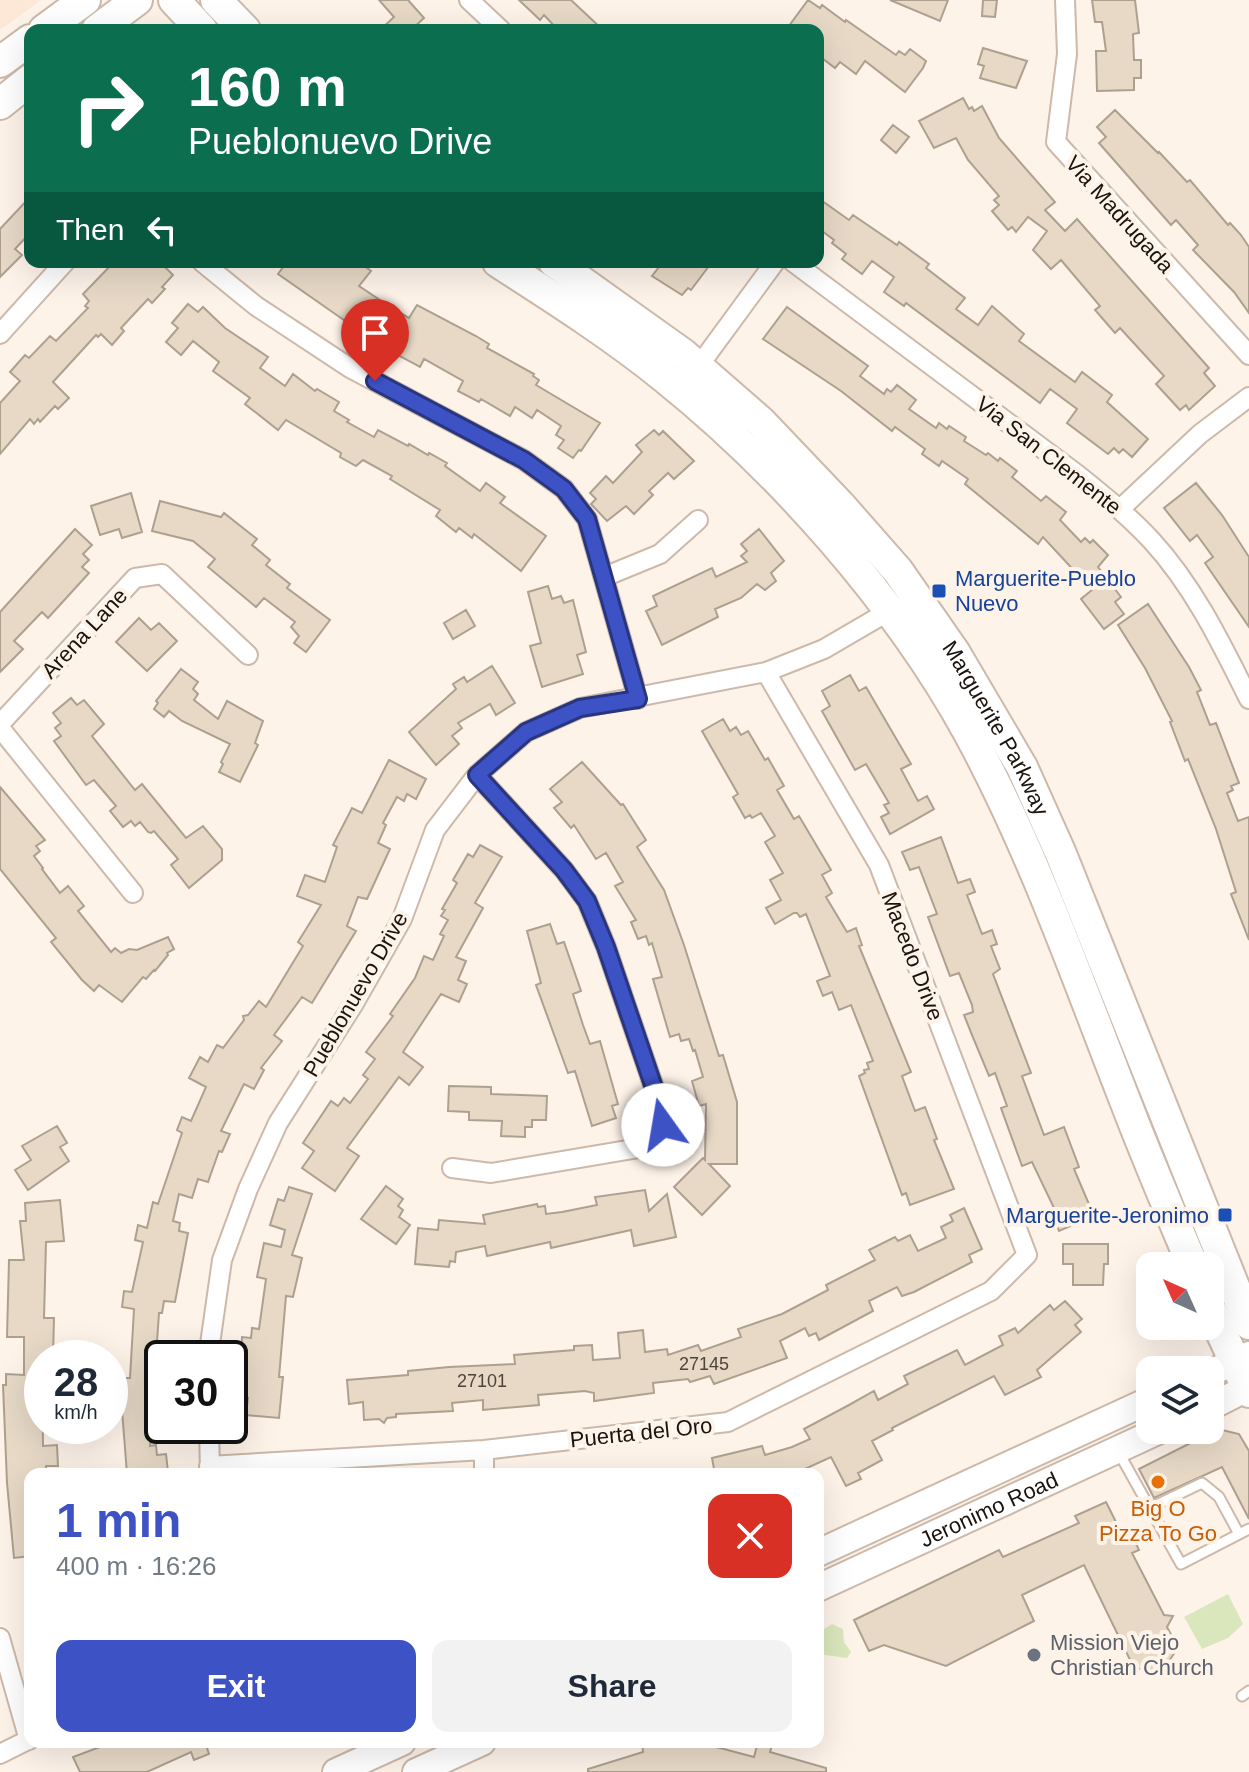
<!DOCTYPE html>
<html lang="en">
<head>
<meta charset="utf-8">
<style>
  body { margin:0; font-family:Helvetica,sans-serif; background:#f2f2f3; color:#1f2937; height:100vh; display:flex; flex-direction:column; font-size:30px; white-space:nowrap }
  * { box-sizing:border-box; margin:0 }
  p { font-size:26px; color:#747a83 }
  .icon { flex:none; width:44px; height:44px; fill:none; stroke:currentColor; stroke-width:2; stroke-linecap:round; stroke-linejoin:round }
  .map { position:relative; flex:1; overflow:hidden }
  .side { position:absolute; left:24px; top:1468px; width:800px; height:280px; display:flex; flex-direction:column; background:#fff; border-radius:16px; box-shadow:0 8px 32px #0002 }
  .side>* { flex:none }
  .guide { position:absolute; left:24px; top:24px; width:800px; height:244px; border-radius:16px; box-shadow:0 8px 32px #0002; background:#0b6e4f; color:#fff; overflow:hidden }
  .needle { width:52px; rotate:315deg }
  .buttons { position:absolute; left:1136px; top:1252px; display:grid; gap:16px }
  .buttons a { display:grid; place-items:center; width:88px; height:88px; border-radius:16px; background:#fff; box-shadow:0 8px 32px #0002; font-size:40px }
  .speed { position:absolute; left:24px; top:1340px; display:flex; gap:16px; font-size:40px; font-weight:700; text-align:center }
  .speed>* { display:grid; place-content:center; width:104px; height:104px; border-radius:50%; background:#fff; box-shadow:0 8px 32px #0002; line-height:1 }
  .speed small { font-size:20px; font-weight:400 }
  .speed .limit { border:4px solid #111; border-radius:12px; background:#fff; color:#111 }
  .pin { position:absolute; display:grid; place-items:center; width:68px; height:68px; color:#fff; margin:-82px -34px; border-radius:50% 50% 50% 0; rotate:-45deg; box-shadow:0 0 8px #0007 }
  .pin .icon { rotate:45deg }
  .me { position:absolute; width:88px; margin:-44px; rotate:347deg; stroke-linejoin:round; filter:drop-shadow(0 0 6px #0008) }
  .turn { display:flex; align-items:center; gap:28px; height:168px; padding:0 32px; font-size:36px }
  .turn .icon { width:104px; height:104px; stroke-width:2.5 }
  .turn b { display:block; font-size:56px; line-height:68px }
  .then { display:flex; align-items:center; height:76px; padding:0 32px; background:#0003; gap:16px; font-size:30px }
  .round { display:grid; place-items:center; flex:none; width:84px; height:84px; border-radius:16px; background:#f2f2f3 }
  .headline { display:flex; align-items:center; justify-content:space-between; height:136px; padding:0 32px }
  h1 { font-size:48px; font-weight:800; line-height:60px; color:#3d52c5 }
  .action { display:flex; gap:16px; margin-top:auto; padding:16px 32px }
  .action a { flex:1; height:92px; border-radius:16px; background:#3d52c5; color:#fff; font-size:32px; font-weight:800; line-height:92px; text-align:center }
  .action a+a { background:#f2f2f3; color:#1f2937 }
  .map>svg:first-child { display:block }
  .built { fill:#fde8d8 }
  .green { fill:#dae7bd }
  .building { fill:#e7d9c6; stroke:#aea08f; stroke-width:2 }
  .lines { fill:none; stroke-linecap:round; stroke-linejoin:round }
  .lane-casing { stroke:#ccb9aa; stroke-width:13 }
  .street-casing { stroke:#ccb9aa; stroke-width:22 }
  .secondary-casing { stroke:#ccb9aa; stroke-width:30 }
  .primary-casing { stroke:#ccb9aa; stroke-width:34 }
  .lane { stroke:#fff; stroke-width:9 }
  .street { stroke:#fff; stroke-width:18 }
  .secondary { stroke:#fff; stroke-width:26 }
  .primary { stroke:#fff; stroke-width:30 }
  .route-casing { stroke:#283580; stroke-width:20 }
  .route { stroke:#3d52c5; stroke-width:14 }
  .transit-dot { fill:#1a4fb4; stroke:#fef3e9; stroke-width:3 }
  .food-dot { fill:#e8710a; stroke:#fef3e9; stroke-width:3 }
  .worship-dot { fill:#6b7280; stroke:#fef3e9; stroke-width:3 }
  .labels { text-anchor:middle; stroke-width:8; stroke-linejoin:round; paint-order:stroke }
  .number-label { font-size:18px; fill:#4d443c }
  .street-label { font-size:22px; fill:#1a130e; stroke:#fef3e9 }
  .transit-label { font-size:22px; fill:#164399; stroke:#fef3e9; text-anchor:start }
  .food-label { font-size:22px; fill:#c56008; stroke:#fef3e9 }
  .worship-label { font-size:22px; fill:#5b616d; stroke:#fef3e9; text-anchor:start }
</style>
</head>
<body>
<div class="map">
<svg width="1249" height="1772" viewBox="0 0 1249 1772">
  <rect width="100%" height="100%" fill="#fef3e9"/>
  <path class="built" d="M0,0H41L0,30Z"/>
  <path class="green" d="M1228,1594L1243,1624L1228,1638L1202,1649L1184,1617Z
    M832,1624L843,1629L844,1642L851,1652L847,1658L818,1654V1633Z"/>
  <path class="building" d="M379,0H408L424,18L411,30H380L394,17Z
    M519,0H571L603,30H558L544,15L540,20Z
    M808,0L820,8L822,5L845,22L846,20L896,55L899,51L905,55L910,49L926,61L923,68L905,92L865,61L856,74L840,62L835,68L818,55V30H786Z
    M890,0H948L940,21Z
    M983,0H997L995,17L982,16Z
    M1092,0H1135L1139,33L1133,34L1134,60H1141V78H1134V90L1097,91L1096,51H1106L1102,22H1095Z
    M983,48L1027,61L1016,88L980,78L984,66L978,64Z
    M963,98L969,109L972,107L974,111L982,106L999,138L1055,202L1045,210L1065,231L1077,219L1209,368L1204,373L1215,386L1189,410L1186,405L1180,410L1156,384L1164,376L1120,328L1115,333L1095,310L1100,306L1061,260L1051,269L1033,250L1047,231L1028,217L1016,232L1012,227L1008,230L992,211L999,205L994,200L999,196L968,160L956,138L934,148L919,121Z
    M1115,110L1158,153L1159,152L1187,182L1190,180L1228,225L1230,223L1241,235L1249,247V313L1234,292L1193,250L1198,245L1176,220L1171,225L1099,143L1106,137L1097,127Z
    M893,125L909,137L896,153L881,140Z
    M30,197V233L15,249L22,255L0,277V229Z
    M818,198L849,220L853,215L897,245L899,242L929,264L926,268L965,298L956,309L978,325L992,306L1024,334L1019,341L1075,382L1082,372L1112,395L1107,402L1148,439L1132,457L1123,449L1119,453L1114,448L1108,454L1067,423L1077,409L1050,389L1040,403L906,303L904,306L884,292L894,277L872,261L862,274L842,259L846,254L832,243L834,240L818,228Z
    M114,262H160L173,275L162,287L165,289L152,303L148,299L121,328L124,331L112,345L101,334L98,337L96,335L53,382L69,398L58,409L55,406L40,422L38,419L34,424L30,419L0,454V403L20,381L10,372L25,355L29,358L50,336L56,341L88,308L85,306L89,301L83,294Z
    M287,262H359L371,271L359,286L383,302L409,318L417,305L476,336L489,344L487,348L534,374L533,376L539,380L536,385L600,423L581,451L579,450L573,458L558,448L564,440L556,435L561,426L537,410L532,418L515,407L510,416L481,399L479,402L458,391L463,381L424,359L420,367L381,346L278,274Z
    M663,262H712L691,290L688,288L682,295L652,276Z
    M188,304L198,312L203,307L225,328L268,357L260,368L285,386L293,374L315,391L317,389L339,402L334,411L349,420L347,422L374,437L378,430L408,446L409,444L428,455L429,453L447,463L445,466L480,491L486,483L505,497L500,503L546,536L521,571L474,534L472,538L459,528L456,532L436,516L440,510L390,479L392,476L363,460L356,466L340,457L341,453L286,420L278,430L245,404L250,398L213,371L219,362L193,341L181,355L166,342L178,328L172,323Z
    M787,307L868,366L860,376L884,394L887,389L891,392L897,385L916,400L909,409L936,428L939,423L947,429L949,426L966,437L964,441L986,455L988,453L998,461L1000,458L1017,471L1012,477L1041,501L1046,496L1066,512L1060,520L1081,542L1085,538L1090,543L1093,540L1108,555L1098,567L1121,597L1115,602L1124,614L1104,629L1081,599L1092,590L1043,537L1038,544L965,484L968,479L942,461L939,466L922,454L925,449L895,427L892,431L841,391L763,339Z
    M654,430L659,435L663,431L694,461L674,479L668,473L649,491L653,495L634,514L626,506L607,521L591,504L596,499L590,493L606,476L613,483L642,452L636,445Z
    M1196,483L1222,515L1249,557V627L1205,563L1213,557L1197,535L1190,541L1164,508Z
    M131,493L142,532L122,538L119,529L100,535L91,506Z
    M160,501L221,517L224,513L257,539L252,545L270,560L266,565L290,584L287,588L330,620L306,652L294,643L299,636L291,627L295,622L264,598L256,607L208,567L215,559L193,541L152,531Z
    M75,529L92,545L83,554L89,560L82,567L89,573L48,618L42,612L14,641L23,649L0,672V612Z
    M759,529L784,561L771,573L776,581L765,590L757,584L741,598L715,609L718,617L662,645L646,611L657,606L653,596L712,568L716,577L747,562L741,556L747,551L741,544Z
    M548,586L552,599L561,596L564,603L573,600L586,652L577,655L583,674L542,687L530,646L541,643L528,592Z
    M1148,604L1189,667L1201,690L1197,692L1210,725L1216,723L1239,783L1231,786L1233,790L1227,793L1238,821L1249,817V940L1231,894L1236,892L1216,829L1188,759L1185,761L1170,722L1172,721L1145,668L1118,625Z
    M466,610L475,626L453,639L444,623Z
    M139,618L151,630L159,623L177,641L147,671L116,642Z
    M492,666L515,703L496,715L490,704L458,723L462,728L452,736L459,744L436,765L409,732L456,689L453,684L464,677L467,682Z
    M181,669L198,682L193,689L198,694L194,700L218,719L227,701L263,721L255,743L258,745L240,782L219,772L223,764L221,762L230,744L182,721L169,711L164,717L154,709L158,703L156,701Z
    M850,675L859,691L866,687L911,764L901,769L918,801L927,796L934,809L890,834L881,817L889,813L884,805L889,803L866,764L855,770L822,711L830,706L822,691Z
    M71,698L77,705L84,700L104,724L92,736L135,790L142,784L186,838L203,826L222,849V860L189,888L171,865L178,859L154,831L151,833L148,832L140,822L135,826L131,821L123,827L110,811L116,806L94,780L86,785L54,741L61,736L55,728L61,723L53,713Z
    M723,719L730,731L736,727L741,735L748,731L765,760L768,758L784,786L777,790L794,819L799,816L831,870L822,875L832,893L826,897L847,932L856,928L862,945L859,946L911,1072L902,1076L915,1111L925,1107L937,1139L934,1140L954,1189L910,1205L906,1193L902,1195L859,1076L865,1073L864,1070L869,1069L867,1063L873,1061L851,1005L839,1010L832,992L823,996L817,981L830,976L806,914L800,917L797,913H794L775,924L766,908L781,900L770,880L783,873L765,842L775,836L761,813L752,818L750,815L745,818L733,797L738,794L702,731Z
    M389,760L426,779L416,799L407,794L404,801L397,797L383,823L386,825L378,843L390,849L367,899L358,897L347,926L356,931L312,1003L302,997L274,1035L282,1041L261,1068L264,1070L254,1089L244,1084L221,1131L230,1134L222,1152L219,1151L208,1182L198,1179L192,1198L179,1194L173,1221L180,1223L179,1231L188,1233L175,1302L164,1301L162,1313H159L157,1342H165L164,1358H162V1409L153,1408L150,1446L156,1445L157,1455L166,1454L168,1472L127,1474L122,1410L113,1409L114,1394L123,1395L124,1378H130L134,1309L122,1307L124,1291L132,1292L143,1242L135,1240L138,1225L147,1228L153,1202L158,1204L182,1133L177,1130L182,1117L191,1121L206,1087L189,1078L200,1057L208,1062L217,1045L223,1048L244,1020L243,1016L248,1015L259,1001L266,1007L303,946L298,942L321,905L297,896L305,875L325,882L337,847L333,845L352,808L362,813Z
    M582,762L621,805L623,804L646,840L637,847L664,890L684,945L719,1056L723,1055L737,1102V1164H709L730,1186L702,1215L674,1187L703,1158L705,1160L706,1104L699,1106L692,1081L703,1077L695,1050L693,1051L689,1039L681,1041L679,1034L670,1037L653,979L662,977L652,943L649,945L646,936L638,939L631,922L636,920L615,886L623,882L606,853L596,859L574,825L571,828L554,808L562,802L550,789Z
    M0,787L45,840L36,846L40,851L34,856L43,868L42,869L60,893L68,886L84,906L78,911L111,952L115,948L121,953L129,949L137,950L168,937L174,949L167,953L168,955L155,971L154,970L146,979L143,977L122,1002L99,985L94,991L82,980L51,942L56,938L0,869Z
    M941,837L958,883L970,879L975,892L967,895L982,934L992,930L997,944L991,946L1000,969L993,974L1031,1073L1022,1076L1044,1135L1064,1127L1079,1167L1074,1169L1094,1216L1059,1231L1051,1212L1055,1210L1032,1162L1022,1166L1001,1108L1007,1106L995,1073L989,1076L972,1035L964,1015L973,1012L972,1005L959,973L950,976L928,917L937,914L919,867L910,870L902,852Z
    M480,845L502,857L475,903L483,908L456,957L466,961L458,980L467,984L459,1002L441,994L403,1052L423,1067L409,1085L399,1077L347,1148L359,1156L335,1191L302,1168L314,1151L303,1143L331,1101L338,1106L344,1098L350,1103L368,1079L363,1075L375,1059L366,1052L393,1016L390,1014L415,978L424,956L433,960L444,936L440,934L448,920L441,916L445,910L442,909L457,883L453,880L468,854L473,857Z
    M550,924L557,944L564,942L581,991L573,994L583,1025L590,1044L600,1041L618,1104L612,1106L616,1118L592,1126L575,1071L568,1073L536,985L541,983L527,931Z
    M449,1086L491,1087V1094L547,1096L546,1120H532V1127H525V1137L501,1136L502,1121L469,1120V1112L448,1111Z
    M57,1126L67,1143L60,1147L69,1161L28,1190L15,1170L31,1160L22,1146Z
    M386,1186L403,1199L398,1206L403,1210L399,1217L410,1225L396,1244L361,1219Z
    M289,1187L312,1194L292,1255L302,1258L293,1297L286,1296L279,1377H283L279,1418L246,1415L248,1398L238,1397L242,1337L251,1338L252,1328L259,1329L266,1279L257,1277L264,1243L281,1247L285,1230L270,1225L278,1199L284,1201Z
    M645,1190L649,1211L667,1194L676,1237L634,1246L631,1230L551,1248L550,1242L487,1256L485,1246L456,1252L455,1262L450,1261L449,1267L415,1264L418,1228L438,1230L439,1220L485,1224L483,1215L537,1204L538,1207L545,1206L546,1214L562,1212L597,1205L595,1197Z
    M60,1200L64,1241L46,1242L44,1318H54L53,1356H42L43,1446L57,1445L58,1466H46V1474H30V1556L14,1558L7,1483L3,1385H6V1374L24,1375V1337H7L9,1260H24L20,1221H26L25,1203Z
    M964,1208L982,1249L969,1255L972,1262L914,1292L902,1296L897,1287L869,1301L873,1311L819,1340L816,1333L809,1336L805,1328L780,1341L787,1358L714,1384L710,1376L690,1382L688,1379L653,1383L654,1393L594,1401V1393L585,1391L538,1395L539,1405L483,1410V1400L452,1403L453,1411L396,1414V1417L387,1418L384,1423L379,1419L364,1420L363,1402L349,1404L347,1380L408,1375V1371L449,1367L515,1364L514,1355L574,1350V1346L592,1345L593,1360L620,1358L618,1333L643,1330L645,1352L667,1349L668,1355L698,1345L701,1351L741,1337L738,1329L782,1314L828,1290L826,1285L875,1260L869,1250L895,1237L898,1241L910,1235L918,1251L946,1238L941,1227L953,1221L950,1215Z
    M1063,1244H1108V1264H1104L1103,1285H1073V1264H1063Z
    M1065,1301L1082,1319L1075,1325L1081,1332L1037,1370L1041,1377L1005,1395L994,1376L892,1428L893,1430L872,1441L882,1460L858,1473L861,1479L846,1486L831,1457L794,1474H715L712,1458L762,1446L765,1455L792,1447L810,1439L804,1429L849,1405L874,1391L878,1400L908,1384L904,1376L957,1350L965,1365L1003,1345L999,1336L1015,1328L1018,1333L1050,1305L1054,1310Z
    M1218,1429L1239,1434L1249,1451V1519L1222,1467L1154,1498L1139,1469Z
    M1106,1502L1124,1538L1132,1535L1139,1550L1132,1553L1164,1615L1173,1616L1167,1627L1178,1648L1162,1671L1134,1668L1084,1565L1022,1595L1034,1621L946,1666L884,1645L869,1651L854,1620L999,1550L1003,1557L1079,1523L1075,1516Z
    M113,1742H213L206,1745L209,1754L194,1760L191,1752L147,1772H80L73,1757Z
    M642,1742H679L680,1747L705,1744L754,1757L758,1742H773L770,1752L826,1768V1772H588V1769L643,1752Z"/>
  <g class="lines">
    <g class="lane-casing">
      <path id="lane" d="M1119,1453L1181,1564L1249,1529
        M1150,1508L1202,1483L1219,1497L1239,1534
        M1242,1696L1249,1691"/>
    </g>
    <g class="street-casing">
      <path id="street" d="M469,0L501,30
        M1065,0L1067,54L1056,142L1249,355
        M202,262L256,306L350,368L524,460L564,489L587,519L638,699
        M793,262L1078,475C1104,496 1130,517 1152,541C1194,587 1221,643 1249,699
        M0,334L65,262
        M698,367L775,262
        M1120,509L1200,434L1249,397
        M604,577L660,554L698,520
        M0,724L135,578L162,574L248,655
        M0,728L133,893
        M452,1168L491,1173L639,1148C655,1142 661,1134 664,1117L606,947L587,901L564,870L477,775
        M208,1358L222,1260L248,1189L278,1123L353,1005L402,919L435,830L477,775L526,732L580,708L766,672L824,649L896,607
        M209,1426L210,1474
        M209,1466L484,1450L728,1422L991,1291L1027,1255L879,865L766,672
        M484,1474V1450
        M0,1638L29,1740
        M0,1754L30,1739"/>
    </g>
    <g class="secondary-casing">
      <g id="secondary">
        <path d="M1210,1373L1249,1355"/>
        <path d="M1210,1407L1249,1387"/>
        <path d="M818,1553L1150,1400"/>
        <path id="s1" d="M818,1588L1160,1430"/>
        <path d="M336,1772L402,1742"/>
        <path d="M416,1772L482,1742"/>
      </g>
    </g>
    <g class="primary-casing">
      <g id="primary">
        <path d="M174,0L202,30"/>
        <path d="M216,0L245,30"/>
        <path d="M44,30L85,0"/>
        <path d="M97,30L137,0"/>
        <path d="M0,62L30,40"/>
        <path d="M0,104L30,80"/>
        <path d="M498,262C554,298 612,335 664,377C780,470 897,602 969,733C1033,851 1077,978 1126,1103C1147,1158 1170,1212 1193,1266"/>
        <path id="s2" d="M554,262L683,354L761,422L840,505L898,571L955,653L1022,767L1061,854L1249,1324"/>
        <path d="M1210,1308L1249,1392"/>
      </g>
    </g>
    <use href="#lane" class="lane"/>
    <use href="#street" class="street"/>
    <use href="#secondary" class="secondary"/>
    <use href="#primary" class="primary"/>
  </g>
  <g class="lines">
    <g class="route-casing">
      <path id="route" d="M375,381L524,460L564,489L587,519L638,699L580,708L526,732L477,775L564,870L587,901L606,947L664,1117L663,1125"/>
    </g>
    <use href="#route" class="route"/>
  </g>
  <g class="transit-dot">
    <rect x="931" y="583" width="16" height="16" rx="4"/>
    <rect x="1217" y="1207" width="16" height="16" rx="4"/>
  </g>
  <circle class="food-dot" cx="1158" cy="1482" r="8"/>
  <circle class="worship-dot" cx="1034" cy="1655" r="8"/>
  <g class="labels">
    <g class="number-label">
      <text x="704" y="1370">27145</text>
      <text x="482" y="1387">27101</text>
    </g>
    <g class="street-label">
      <text transform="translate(1120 214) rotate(48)" y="8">Via Madrugada</text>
      <text transform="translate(1049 455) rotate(38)" y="8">Via San Clemente</text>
      <text transform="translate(84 633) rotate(-47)" y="8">Arena Lane</text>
      <text dy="8" stroke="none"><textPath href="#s2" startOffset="650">Marguerite Parkway</textPath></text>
      <text transform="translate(913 956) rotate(69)" y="8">Macedo Drive</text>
      <text transform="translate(355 994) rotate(-60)" y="8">Pueblonuevo Drive</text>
      <text transform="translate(641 1432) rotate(-6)" y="8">Puerta del Oro</text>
      <text dy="8" stroke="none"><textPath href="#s1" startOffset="188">Jeronimo Road</textPath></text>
    </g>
    <g class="transit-label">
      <text x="955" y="586">Marguerite-Pueblo<tspan x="955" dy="25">Nuevo</tspan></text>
      <text x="1209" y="1223" text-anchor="end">Marguerite-Jeronimo</text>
    </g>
    <g class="food-label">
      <text x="1158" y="1516">Big O<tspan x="1158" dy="25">Pizza To Go</tspan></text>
    </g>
    <g class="worship-label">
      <text x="1050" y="1650">Mission Viejo<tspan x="1050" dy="25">Christian Church</tspan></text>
    </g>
  </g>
</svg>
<div class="buttons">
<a><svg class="needle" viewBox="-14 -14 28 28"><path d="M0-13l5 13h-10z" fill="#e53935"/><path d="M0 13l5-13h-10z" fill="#747a83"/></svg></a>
<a><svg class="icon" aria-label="layers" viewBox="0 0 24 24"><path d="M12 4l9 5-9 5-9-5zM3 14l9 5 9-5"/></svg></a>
</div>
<div class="speed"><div>28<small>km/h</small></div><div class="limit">30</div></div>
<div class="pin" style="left:375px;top:381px;background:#d93025"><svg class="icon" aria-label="arrive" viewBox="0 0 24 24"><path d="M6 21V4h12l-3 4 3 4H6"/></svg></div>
<svg class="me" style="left:663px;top:1125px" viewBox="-20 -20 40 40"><circle r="19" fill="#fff"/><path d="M0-13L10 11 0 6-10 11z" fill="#3d52c5"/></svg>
<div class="guide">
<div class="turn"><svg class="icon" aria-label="right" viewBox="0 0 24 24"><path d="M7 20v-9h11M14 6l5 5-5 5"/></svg><div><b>160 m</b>Pueblonuevo Drive</div></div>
<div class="then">Then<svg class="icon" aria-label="left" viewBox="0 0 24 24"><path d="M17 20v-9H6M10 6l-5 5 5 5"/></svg></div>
</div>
<section class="side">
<div class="headline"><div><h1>1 min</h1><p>400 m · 16:26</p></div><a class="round" style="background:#d93025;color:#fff"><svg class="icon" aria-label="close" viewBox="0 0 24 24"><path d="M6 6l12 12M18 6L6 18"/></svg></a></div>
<div class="action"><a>Exit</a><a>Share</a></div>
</section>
</div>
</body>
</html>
